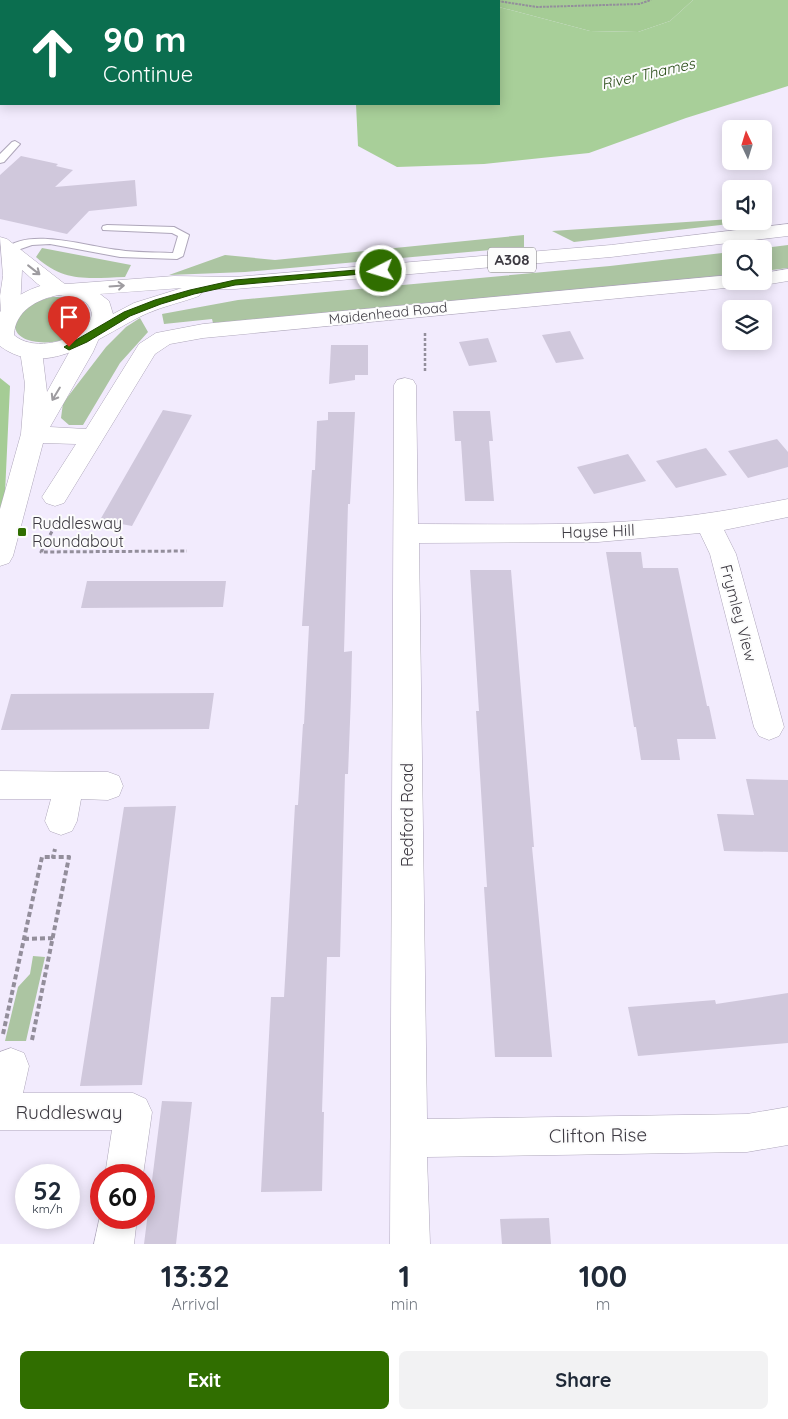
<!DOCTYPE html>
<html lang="en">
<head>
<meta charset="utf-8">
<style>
  body { margin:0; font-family:Quicksand,sans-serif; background:#f2f2f3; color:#1f2937; height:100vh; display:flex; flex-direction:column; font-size:19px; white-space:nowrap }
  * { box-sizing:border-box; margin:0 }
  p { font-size:16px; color:#747a83 }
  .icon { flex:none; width:28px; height:28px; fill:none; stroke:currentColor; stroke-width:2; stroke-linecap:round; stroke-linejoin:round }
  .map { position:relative; height:1244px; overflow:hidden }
  .side { display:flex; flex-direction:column; background:#fff; flex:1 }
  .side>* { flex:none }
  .top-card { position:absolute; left:0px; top:0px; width:500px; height:105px; box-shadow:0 2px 12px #0003; background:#0b6e4f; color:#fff; overflow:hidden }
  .needle { width:32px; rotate:356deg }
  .fabs { position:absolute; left:722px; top:120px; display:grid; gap:10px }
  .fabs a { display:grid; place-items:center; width:50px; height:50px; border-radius:8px; background:#fff; box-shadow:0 2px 12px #0003; font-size:25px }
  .speed { position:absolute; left:15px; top:1164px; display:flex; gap:10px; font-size:25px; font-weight:700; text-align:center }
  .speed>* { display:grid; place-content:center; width:65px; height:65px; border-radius:50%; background:#fff; box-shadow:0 2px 12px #0003; line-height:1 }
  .speed small { font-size:12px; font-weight:400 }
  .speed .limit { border:8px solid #d22; background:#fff; color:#111 }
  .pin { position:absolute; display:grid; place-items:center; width:42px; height:42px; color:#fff; margin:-51px -21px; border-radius:50% 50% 50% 0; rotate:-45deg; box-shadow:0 0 5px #0007 }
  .pin .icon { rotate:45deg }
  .me { position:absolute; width:55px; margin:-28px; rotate:265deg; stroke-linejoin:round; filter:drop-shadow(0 0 4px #0008) }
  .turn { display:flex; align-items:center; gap:18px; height:105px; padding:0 20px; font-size:22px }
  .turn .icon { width:65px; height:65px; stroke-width:2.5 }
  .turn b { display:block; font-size:35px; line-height:42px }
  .eta { display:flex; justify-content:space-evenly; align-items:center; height:85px; text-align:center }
  .eta b { font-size:30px; font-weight:800; line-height:35px }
  .primary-button { display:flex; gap:10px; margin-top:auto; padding:10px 20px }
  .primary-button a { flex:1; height:58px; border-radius:8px; background:#306e00; color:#fff; font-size:20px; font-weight:800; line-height:58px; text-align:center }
  .primary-button a+a { background:#f2f2f3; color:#1f2937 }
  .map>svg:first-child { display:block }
  .green { fill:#acc5a2 }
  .forest { fill:#a5cc95 }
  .water { fill:#a8cf99 }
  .building { fill:#d0c8dc }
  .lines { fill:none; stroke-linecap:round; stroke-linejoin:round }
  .lane-casing { stroke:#aea6ba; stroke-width:2 }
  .street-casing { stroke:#aea6ba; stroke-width:1 }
  .primary-casing { stroke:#aea6ba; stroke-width:1 }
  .path-far3 { stroke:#938e9b; stroke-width:2; stroke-dasharray:2.5 1; stroke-linecap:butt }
  .path-far2 { stroke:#938e9b; stroke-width:2.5; stroke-dasharray:3 2; stroke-linecap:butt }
  .path-far1 { stroke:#938e9b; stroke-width:3; stroke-dasharray:4 2.5; stroke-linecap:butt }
  .path { stroke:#938e9b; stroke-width:4; stroke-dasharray:5 3; stroke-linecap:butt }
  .lane { fill:#fff; fill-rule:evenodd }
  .street { fill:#fff; fill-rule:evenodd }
  .primary { fill:#fff; fill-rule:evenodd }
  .oneway { stroke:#9e9ca0 }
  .route { fill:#306e00; stroke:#1f4800 }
  .poi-dot { fill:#306e00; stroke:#fcfcfc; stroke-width:2 }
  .labels { text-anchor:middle; stroke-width:4; stroke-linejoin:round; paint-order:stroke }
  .far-street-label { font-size:14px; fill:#3c3941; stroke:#fcfcfc }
  .far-water-label { font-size:15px; font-style:italic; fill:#264a14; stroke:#fcfcfc }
  .shield { fill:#fcfcfc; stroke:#767479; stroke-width:1 }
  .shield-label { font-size:15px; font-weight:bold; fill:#3c3941 }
  .poi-label { font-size:16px; fill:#3c3941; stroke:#fcfcfc; text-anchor:start }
  .street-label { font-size:16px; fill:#3c3941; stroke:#fcfcfc }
  .near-street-label { font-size:19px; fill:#3c3941; stroke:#fcfcfc }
</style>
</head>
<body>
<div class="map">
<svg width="788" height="1244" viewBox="0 0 788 1244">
  <rect width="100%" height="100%" fill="#f2ebfd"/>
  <path class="green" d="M731,219V221H755L574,242L552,231Z
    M524,235V247L245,272L169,275L225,255L275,260Z
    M788,245V268L764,271V249H755Z
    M42,248L131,265L125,277C88,278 65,283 36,257Z
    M731,252V275L213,323L212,319L164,324L162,314L238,300L610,266Z
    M52,297C67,297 84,298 90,314C89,347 14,352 15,325C16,320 16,318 19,315C28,305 39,300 52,297Z
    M140,318L148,332L120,363L83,425H69L61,418L63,403L106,347L126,327Z
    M33,956L45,957L26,1041H5L18,987L30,974Z"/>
  <path class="forest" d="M470,0H693L670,21L638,32L590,31L499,7V1Z
    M0,378L10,386L4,515L0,524Z"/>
  <path class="water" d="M215,0H470L475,1H218Z
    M693,0H788V86L686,118L589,153L484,164L397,167L358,146L356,104H499V7L590,31L638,32L670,21Z"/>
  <path class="building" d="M21,156L58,164L56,166L73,170L55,187L135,180L137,206L89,211L67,234L0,219V175Z
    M570,331L584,359L556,363L542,335Z
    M488,338L497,362L469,366L459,342Z
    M331,345H368V375H355V380L329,384Z
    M163,410L192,415L132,526L100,520Z
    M453,411H490L493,441H489L494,501H465L461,441H455Z
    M328,412H355L350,504H348L344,652L352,651L351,696L348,774H345L340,957H327L322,1112H324L322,1191L261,1192L271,997H284L295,805H298L303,724H304L309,626H302L312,470H315L317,421L328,420Z
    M777,439L788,452V467L748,478L728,451Z
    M706,448L727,475L676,488L656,461Z
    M628,454L646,481L594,494L577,467Z
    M606,552H641L643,568H678L707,706H709L716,739H677L680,760H641L636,727H634Z
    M470,570H511L534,847H532L552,1057H495L484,887H487L476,711H479Z
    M87,581H226L223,607L81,608Z
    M214,693L209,729L1,730L11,694Z
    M746,779L788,780V852L724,851L717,814L754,815Z
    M176,806L142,1085L80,1086L124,807Z
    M788,993V1043L638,1056L628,1007L715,1000L716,1004Z
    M162,1101L192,1102L176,1244H144Z
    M549,1218L551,1244H502L500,1219Z"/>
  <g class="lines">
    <g class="lane-casing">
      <path id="lane" d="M17,0H32L33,1H18Z
        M63,0H71V1H63Z
        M0,21H1V27H0Z
        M0,50H1V56H0Z
        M15,141L20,144L4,162L0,163V154L12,142Z
        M107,225L174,227L189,235L183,256L177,259L120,257L50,244L32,245L9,253L4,250C27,226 89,247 119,250C136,253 155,252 173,253L178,236L172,233L103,230L102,228L103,226Z"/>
    </g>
    <g class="street-casing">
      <path id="street" d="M0,237L7,239L66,285L69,289L66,293C49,298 35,281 22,270L20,308L17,313L9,314L1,313L0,296L3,276Z
        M788,269V281L764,285L755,281H764V273Z
        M731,275V281H746L743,285L736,287L203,338L170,344L155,354L64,503L55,506L46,503L42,497L76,444L43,443L13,556L9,563L0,566V509L21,434L25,384L20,351L23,346L31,344L39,346L42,351L47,392L81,331L89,329L97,331L100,336L93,352L50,427L86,429L139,344L156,333L203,324Z
        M405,378L413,380L416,385L418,524C510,524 604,527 695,515C726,511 757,505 788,499V517L724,530L736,554L784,727L779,736L769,740L759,736L754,727L710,554L700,533L598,542L419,543L427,1119L747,1114L788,1107V1145L747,1152L427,1157L430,1244H390L394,385L397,380Z
        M0,771L108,772L119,776L123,786L119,796L108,800L81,799L77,821L72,831L61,835L50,831L45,821L51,799H0Z
        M11,1048L24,1053L29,1066L23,1093H133L146,1099L152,1112L143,1175H105L112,1130H0V1052Z
        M101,1211V1218H137L134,1244H94Z"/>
    </g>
    <g class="primary-casing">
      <path id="primary" d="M788,224V236L611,257L235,289H200L202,292L199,296C183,302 164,306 148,313C105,332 48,382 0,346V312C15,294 43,280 67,284L174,276L235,277L611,245ZM182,288L134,303L113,314L109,301L100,294ZM59,295C68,297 82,297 88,305C108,328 41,359 14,335C15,311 37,299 59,295Z"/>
    </g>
    <path class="path-far3" d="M491,0L537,7L639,4L651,0"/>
    <path class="path-far2" d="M425,333V371"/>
    <path class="path-far1" d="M58,520L41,552L187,551"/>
    <path class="path" d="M24,939L53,938
      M3,1034L42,857H53
      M32,1040L69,857H53L55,849"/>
    <use href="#lane" class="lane"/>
    <use href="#street" class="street"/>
    <use href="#primary" class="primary"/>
  </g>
  <defs><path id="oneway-shaft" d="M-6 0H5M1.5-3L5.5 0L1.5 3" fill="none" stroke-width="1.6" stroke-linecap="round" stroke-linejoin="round" transform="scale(1.25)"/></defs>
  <g class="oneway">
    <use href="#oneway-shaft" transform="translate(34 270) rotate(38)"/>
    <use href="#oneway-shaft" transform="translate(117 286) rotate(-4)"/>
    <use href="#oneway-shaft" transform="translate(56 394) rotate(121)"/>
  </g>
  <path class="route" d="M381,268L385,271L384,272L235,285L194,294L161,304L130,316L87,342L69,350L64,347L124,312L155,300L190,290L235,280Z"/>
  <rect class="poi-dot" x="17" y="527" width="10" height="10" rx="2.5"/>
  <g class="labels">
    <g class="far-street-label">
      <text transform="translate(388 313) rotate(-6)" y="5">Maidenhead Road</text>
    </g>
    <g class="far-water-label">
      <text transform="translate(648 74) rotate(-13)" y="5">River Thames</text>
    </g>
    <rect class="shield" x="488" y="247.5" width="48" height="25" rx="4"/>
    <g class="shield-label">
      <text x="512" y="265">A308</text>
    </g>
    <g class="poi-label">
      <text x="32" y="529">Ruddlesway<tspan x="32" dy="18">Roundabout</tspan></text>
    </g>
    <g class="street-label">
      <text transform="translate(598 531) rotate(-2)" y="6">Hayse Hill</text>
      <text transform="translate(739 613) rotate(75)" y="6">Frymley View</text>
      <text transform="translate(407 815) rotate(-90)" y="6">Redford Road</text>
    </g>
    <g class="near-street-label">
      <text x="69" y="1119">Ruddlesway</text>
      <text transform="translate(598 1135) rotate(-1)" y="7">Clifton Rise</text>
    </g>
  </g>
</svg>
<div class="fabs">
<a><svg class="needle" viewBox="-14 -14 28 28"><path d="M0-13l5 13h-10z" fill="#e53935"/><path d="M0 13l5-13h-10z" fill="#747a83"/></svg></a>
<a><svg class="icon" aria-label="sound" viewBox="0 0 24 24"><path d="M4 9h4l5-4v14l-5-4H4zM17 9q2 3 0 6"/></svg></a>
<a><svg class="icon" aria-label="search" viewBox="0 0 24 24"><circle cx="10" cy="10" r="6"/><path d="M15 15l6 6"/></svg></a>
<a><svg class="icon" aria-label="layers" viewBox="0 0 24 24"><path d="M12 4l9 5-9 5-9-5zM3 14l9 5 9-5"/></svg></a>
</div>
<div class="speed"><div>52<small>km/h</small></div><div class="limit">60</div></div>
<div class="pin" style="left:69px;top:347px;background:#d93025"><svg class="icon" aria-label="arrive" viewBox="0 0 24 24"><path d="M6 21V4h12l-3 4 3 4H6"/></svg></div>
<svg class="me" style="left:381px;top:271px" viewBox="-20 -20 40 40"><circle r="17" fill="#306e00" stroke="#fff" stroke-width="3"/><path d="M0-11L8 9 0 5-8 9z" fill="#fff"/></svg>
<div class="top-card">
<div class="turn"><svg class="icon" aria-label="ahead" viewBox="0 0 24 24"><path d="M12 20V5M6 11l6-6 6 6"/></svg><div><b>90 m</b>Continue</div></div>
</div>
</div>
<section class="side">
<div class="eta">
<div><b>13:32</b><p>Arrival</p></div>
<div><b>1</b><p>min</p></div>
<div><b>100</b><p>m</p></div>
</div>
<div class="primary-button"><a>Exit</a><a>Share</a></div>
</section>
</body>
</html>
